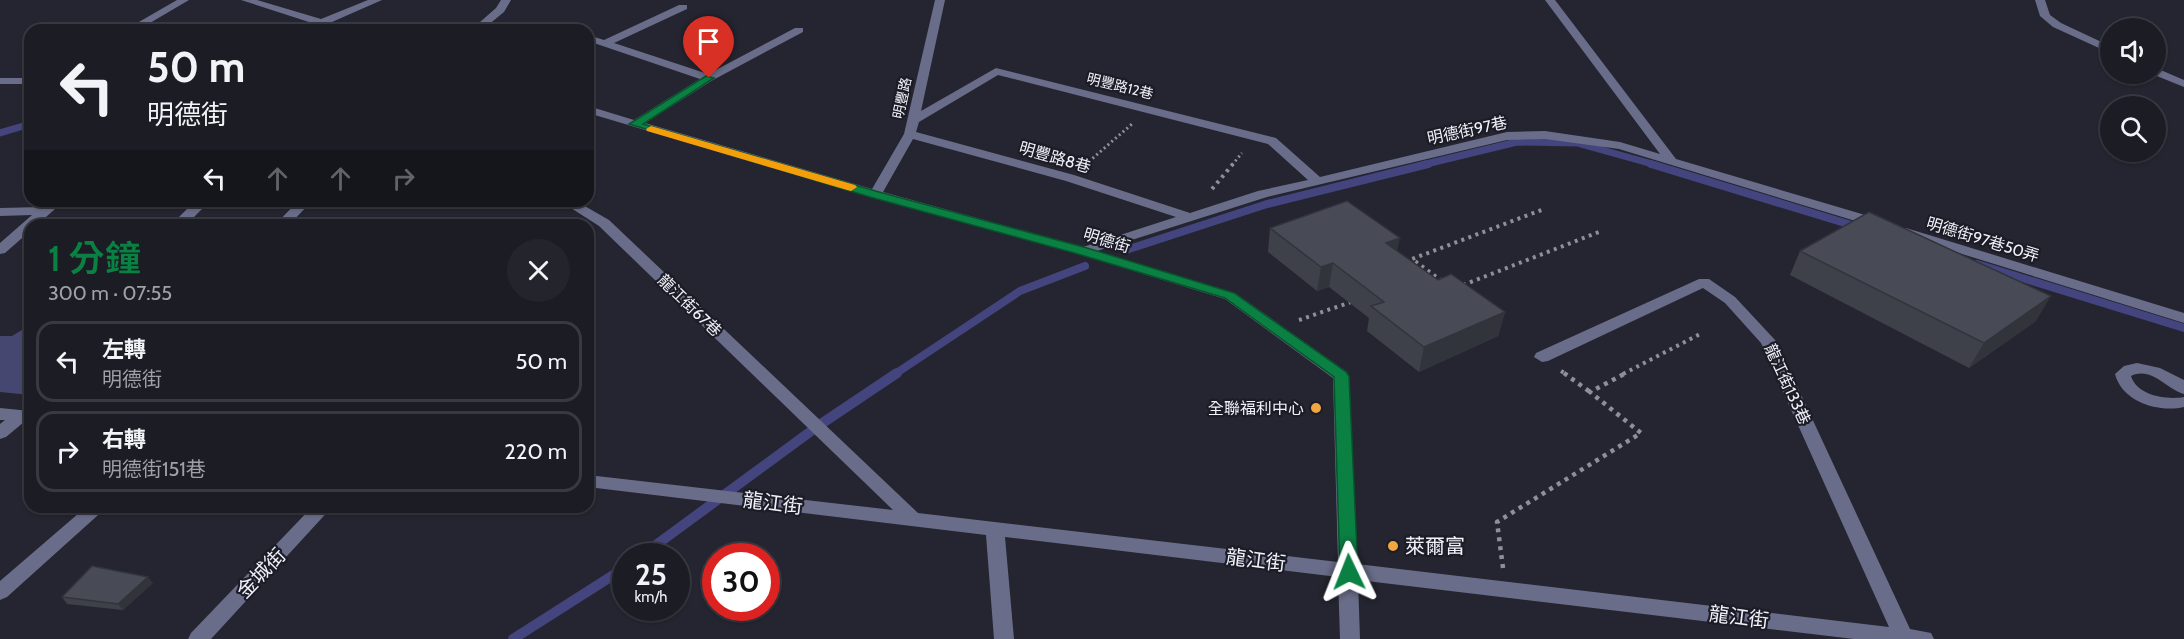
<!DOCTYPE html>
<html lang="zh-TW">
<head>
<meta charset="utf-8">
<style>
  body { margin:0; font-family:Cabin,"Noto Sans TC",sans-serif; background:#24252c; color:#f1f3f6; height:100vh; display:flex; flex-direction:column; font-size:22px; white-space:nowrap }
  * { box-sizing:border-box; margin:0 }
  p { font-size:20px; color:#a0a1a6 }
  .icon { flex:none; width:33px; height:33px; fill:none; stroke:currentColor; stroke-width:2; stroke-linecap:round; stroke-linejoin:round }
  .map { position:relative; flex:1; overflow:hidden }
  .panel { position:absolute; left:24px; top:219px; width:570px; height:294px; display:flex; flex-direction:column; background:#1b1c24; border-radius:18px; box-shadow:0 2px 4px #0004,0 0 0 2px #393a41 }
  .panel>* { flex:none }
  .hud { position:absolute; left:24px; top:24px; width:570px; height:183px; border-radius:18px; box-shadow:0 2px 4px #0004,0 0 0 2px #393a41; background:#1b1c24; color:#f1f3f6; overflow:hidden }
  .tools { position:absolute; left:2100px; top:18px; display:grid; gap:12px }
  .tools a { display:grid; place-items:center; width:66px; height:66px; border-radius:50%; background:#1b1c24; box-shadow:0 2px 4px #0004,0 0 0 2px #393a41; font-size:30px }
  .speed { position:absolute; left:612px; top:543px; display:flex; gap:12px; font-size:30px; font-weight:700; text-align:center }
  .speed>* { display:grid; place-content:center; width:78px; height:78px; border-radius:50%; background:#1b1c24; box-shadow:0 2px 4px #0004,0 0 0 2px #393a41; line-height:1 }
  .speed small { font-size:15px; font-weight:400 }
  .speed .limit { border:9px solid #d22; background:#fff; color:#111 }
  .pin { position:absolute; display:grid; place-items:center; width:51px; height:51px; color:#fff; margin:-62px -26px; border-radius:50% 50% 50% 0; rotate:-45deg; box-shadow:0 0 6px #0007 }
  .pin .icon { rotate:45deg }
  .me { position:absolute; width:66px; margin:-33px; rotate:358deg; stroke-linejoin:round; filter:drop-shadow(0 0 4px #0008) }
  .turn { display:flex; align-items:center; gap:21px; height:126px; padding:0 24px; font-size:27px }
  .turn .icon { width:78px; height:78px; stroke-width:2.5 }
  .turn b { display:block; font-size:42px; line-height:51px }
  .lanes { display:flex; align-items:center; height:57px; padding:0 24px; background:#0003; justify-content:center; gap:30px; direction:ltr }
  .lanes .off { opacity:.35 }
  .round { display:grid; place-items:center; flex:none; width:63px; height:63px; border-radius:32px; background:#24252c }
  .head { display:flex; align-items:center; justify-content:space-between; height:102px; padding:0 24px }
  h1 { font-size:36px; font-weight:600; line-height:45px; color:#0b8043 }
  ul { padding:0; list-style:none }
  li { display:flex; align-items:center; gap:18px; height:81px; margin:0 12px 9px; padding:0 12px; border:3px solid #393a41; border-radius:18px }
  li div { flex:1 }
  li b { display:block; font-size:22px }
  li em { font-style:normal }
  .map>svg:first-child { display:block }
  .green { fill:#454770 }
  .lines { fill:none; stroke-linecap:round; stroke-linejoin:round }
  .stream-far2 { stroke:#44447f; stroke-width:7 }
  .stream-far1 { stroke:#44447f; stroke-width:8 }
  .stream { stroke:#44447f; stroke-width:10 }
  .path-far2 { stroke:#8e8f98; stroke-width:3; stroke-dasharray:2 3; stroke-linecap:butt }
  .path-far1 { stroke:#8e8f98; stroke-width:4; stroke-dasharray:3 4.5; stroke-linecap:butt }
  .path { stroke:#8e8f98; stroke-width:4.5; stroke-dasharray:4 5; stroke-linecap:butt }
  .minor { fill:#6a6d89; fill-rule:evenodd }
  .wall { fill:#3e404a }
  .shaded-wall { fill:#32343c }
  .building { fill:#484a56; stroke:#32343c; stroke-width:1.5 }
  .route { fill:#0b8043; stroke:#07532c; stroke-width:1.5 }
  .slow { fill:#f59e0b }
  .poi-dot { fill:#f1a63f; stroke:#1b1c26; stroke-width:2 }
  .labels { text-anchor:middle; stroke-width:4.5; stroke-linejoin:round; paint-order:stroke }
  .far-street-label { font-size:14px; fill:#f0f1f9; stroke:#1b1c26 }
  .street-label { font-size:16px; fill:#f0f1f9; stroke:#1b1c26 }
  .poi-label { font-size:16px; fill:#f0f1f9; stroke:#1b1c26; text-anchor:end }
  .near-street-label { font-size:20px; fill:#f0f1f9; stroke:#1b1c26 }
  .near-poi-label { font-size:20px; fill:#f0f1f9; stroke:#1b1c26; text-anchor:start }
</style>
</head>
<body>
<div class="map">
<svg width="2184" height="639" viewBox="0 0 2184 639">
  <rect width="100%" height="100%" fill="#242530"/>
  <path class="green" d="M30,325V395L0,392V336H12Z"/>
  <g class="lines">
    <path class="stream-far2" d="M0,133L30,124
      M1422,165L1517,142L1577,143L1656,165"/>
    <path class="stream-far1" d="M1651,164L1858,227
      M1126,250L1267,204L1428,164
      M1977,264L2184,328
      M895,374L1020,291L1085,266"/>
    <path class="stream" d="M641,556L818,426L897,373
      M513,639L626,567"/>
    <path class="path-far2" d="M1085,165L1132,124
      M1232,165L1242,153"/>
    <path class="path-far1" d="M1212,189L1233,164
      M1442,281L1412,259L1544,209
      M1463,285L1599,232
      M1299,320L1354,301
      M1561,371L1566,374
      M1623,374L1702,333"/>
    <path class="path" d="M1564,373L1590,392
      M1503,568L1497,522L1641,433L1590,392L1626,373"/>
    <path class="minor" d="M177,0H189L138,30H125Z
      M241,0H257L321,19L368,0H382L332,22L352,30H336L323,26L313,30H299L312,23Z
      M501,0H511L504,12L482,30H471L496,8Z
      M935,0H945L921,111L996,68L1276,138L1320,177L1507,132L1545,131L1620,142L1660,154L1545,0H1555L1676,159L1882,220L1884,223L1882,226H1872L1619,149L1545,139L1507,140L1267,197L1097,251L1235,293L1347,372L1349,376L1357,564L1889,627L1761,343L1725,303L1703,288L1548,361L1542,362L1534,357L1536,353L1699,279H1709L1735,297L1776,341L1910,629L1931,633L1934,639H1854L1358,580L1360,639H1340L1338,577L1005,537L1014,639H994L986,535L588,487V475L893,510L599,226L560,201H576L609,220L918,513L1338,562L1333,378L1225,299L1078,254L870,197L588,113V106L634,120L700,79L588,41V35L604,40L679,5H687V9L614,43L708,74L795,28H803V32L713,80L645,123L872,189L904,134ZM998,75L1268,144L1308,180L1258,191L1190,213L1074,175L916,132L919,122ZM913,139L1066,181L1176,217L1083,247L883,192Z
      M2035,0H2045L2050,15L2061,23L2110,46V53L2053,27L2040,16Z
      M2156,68L2184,80V87L2152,74H2156Z
      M0,78H30V84H0Z
      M49,201H64L37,225H30V231L5,253L0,254V243L32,215L0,216V208L42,207Z
      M195,201H210L186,225H171Z
      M298,201H312L289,225H275Z
      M1906,228L2184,313V323L1901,235L1899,232Z
      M2137,363L2160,368L2184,380V394C2167,390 2152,366 2131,376C2137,396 2167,400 2184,397V407C2159,413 2122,402 2115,374L2124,366Z
      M0,408L30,411V423L24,422L6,437L0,439V424L5,420H0Z
      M86,507H107L7,597L0,600V581Z
      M312,507H332L211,639H188L191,633Z"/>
  </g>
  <path class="wall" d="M1270,228L1397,251L1438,280L1505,312L1498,336L1419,372L1367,331L1369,318L1329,287L1317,291L1268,252Z
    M1800,251L2036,321L1969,368L1790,275Z
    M153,583L123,610L67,604L62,597Z"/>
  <path class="shaded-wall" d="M1400,238L1395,261L1386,243Z
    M1333,263L1329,287L1317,291L1321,267Z
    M2051,296L2036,321L1969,368L1984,343Z
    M1505,312L1498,336L1419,372L1424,347Z
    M148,577L153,583L123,610L118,604Z"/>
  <path class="building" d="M1347,201L1400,238L1386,243L1438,280L1451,274L1505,312L1424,347L1371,306L1384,302L1333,263L1321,267L1270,228Z
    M1869,212L2051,296L1984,343L1800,251Z
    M92,566L148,577L118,604L62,597Z"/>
  <path class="route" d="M706,76L714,78L643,124L879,192L1087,248L1234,293L1346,372L1349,376L1358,572L1355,576L1349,578L1343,576L1340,572L1334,377L1225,298L1078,254L870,197L629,124Z"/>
  <path class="slow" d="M651,126L855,185L857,187L851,191L847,190L647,131L646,129Z"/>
  <g class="poi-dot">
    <circle cx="1316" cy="408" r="6"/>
    <circle cx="1393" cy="546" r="6"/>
  </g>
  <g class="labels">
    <g class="far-street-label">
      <text transform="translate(1120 86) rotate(14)" y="5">明豐路12巷</text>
      <text transform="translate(902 98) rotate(-78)" y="5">明豐路</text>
    </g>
    <g class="street-label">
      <text transform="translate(1467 130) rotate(-12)" y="6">明德街97巷</text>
      <text transform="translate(1055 157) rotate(16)" y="6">明豐路8巷</text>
      <text transform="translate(1983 239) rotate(17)" y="6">明德街97巷50弄</text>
      <text transform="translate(1107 240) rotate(17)" y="6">明德街</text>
      <text transform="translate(690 305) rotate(44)" y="6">龍江街67巷</text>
      <text transform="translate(1788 384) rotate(65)" y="6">龍江街133巷</text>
    </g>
    <g class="poi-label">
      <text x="1304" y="414">全聯福利中心</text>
    </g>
    <g class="near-street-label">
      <text transform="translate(773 503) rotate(7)" y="7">龍江街</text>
      <text transform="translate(1256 560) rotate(7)" y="7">龍江街</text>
      <text transform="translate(261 573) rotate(-46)" y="7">金城街</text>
      <text transform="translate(1739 617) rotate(7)" y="7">龍江街</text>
    </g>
    <g class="near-poi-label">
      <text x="1405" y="553">萊爾富</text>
    </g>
  </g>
</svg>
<div class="tools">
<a><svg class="icon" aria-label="sound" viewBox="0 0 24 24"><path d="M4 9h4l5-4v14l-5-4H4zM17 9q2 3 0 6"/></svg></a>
<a><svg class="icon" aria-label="search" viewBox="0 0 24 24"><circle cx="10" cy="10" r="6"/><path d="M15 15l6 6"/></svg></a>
</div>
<div class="speed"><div>25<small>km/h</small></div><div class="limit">30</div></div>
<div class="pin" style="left:709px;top:78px;background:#d93025"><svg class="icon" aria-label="arrive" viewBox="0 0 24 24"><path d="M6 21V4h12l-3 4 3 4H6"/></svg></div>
<svg class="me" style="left:1349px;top:572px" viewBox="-20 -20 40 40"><path d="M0-17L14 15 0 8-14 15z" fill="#0b8043" stroke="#fff" stroke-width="4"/></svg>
<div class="hud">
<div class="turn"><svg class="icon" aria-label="left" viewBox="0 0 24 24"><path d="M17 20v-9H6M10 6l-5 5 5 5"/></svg><div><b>50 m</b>明德街</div></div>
<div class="lanes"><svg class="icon" aria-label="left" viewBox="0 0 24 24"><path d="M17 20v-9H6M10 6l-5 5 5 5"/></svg><svg class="icon off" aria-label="ahead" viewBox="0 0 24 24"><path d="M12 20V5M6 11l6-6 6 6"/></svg><svg class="icon off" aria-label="ahead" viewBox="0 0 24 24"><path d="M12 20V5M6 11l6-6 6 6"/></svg><svg class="icon off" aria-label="right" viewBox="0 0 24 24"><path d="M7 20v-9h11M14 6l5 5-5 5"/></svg></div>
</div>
<section class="panel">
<div class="head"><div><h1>1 分鐘</h1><p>300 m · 07:55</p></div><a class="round"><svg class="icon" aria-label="close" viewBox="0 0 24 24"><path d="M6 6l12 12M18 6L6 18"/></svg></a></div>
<ul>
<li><svg class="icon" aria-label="left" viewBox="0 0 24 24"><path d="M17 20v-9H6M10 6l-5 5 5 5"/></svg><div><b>左轉</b><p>明德街</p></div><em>50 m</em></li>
<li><svg class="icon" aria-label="right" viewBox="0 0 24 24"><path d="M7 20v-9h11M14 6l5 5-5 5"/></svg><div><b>右轉</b><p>明德街151巷</p></div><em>220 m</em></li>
</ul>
</section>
</div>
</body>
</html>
